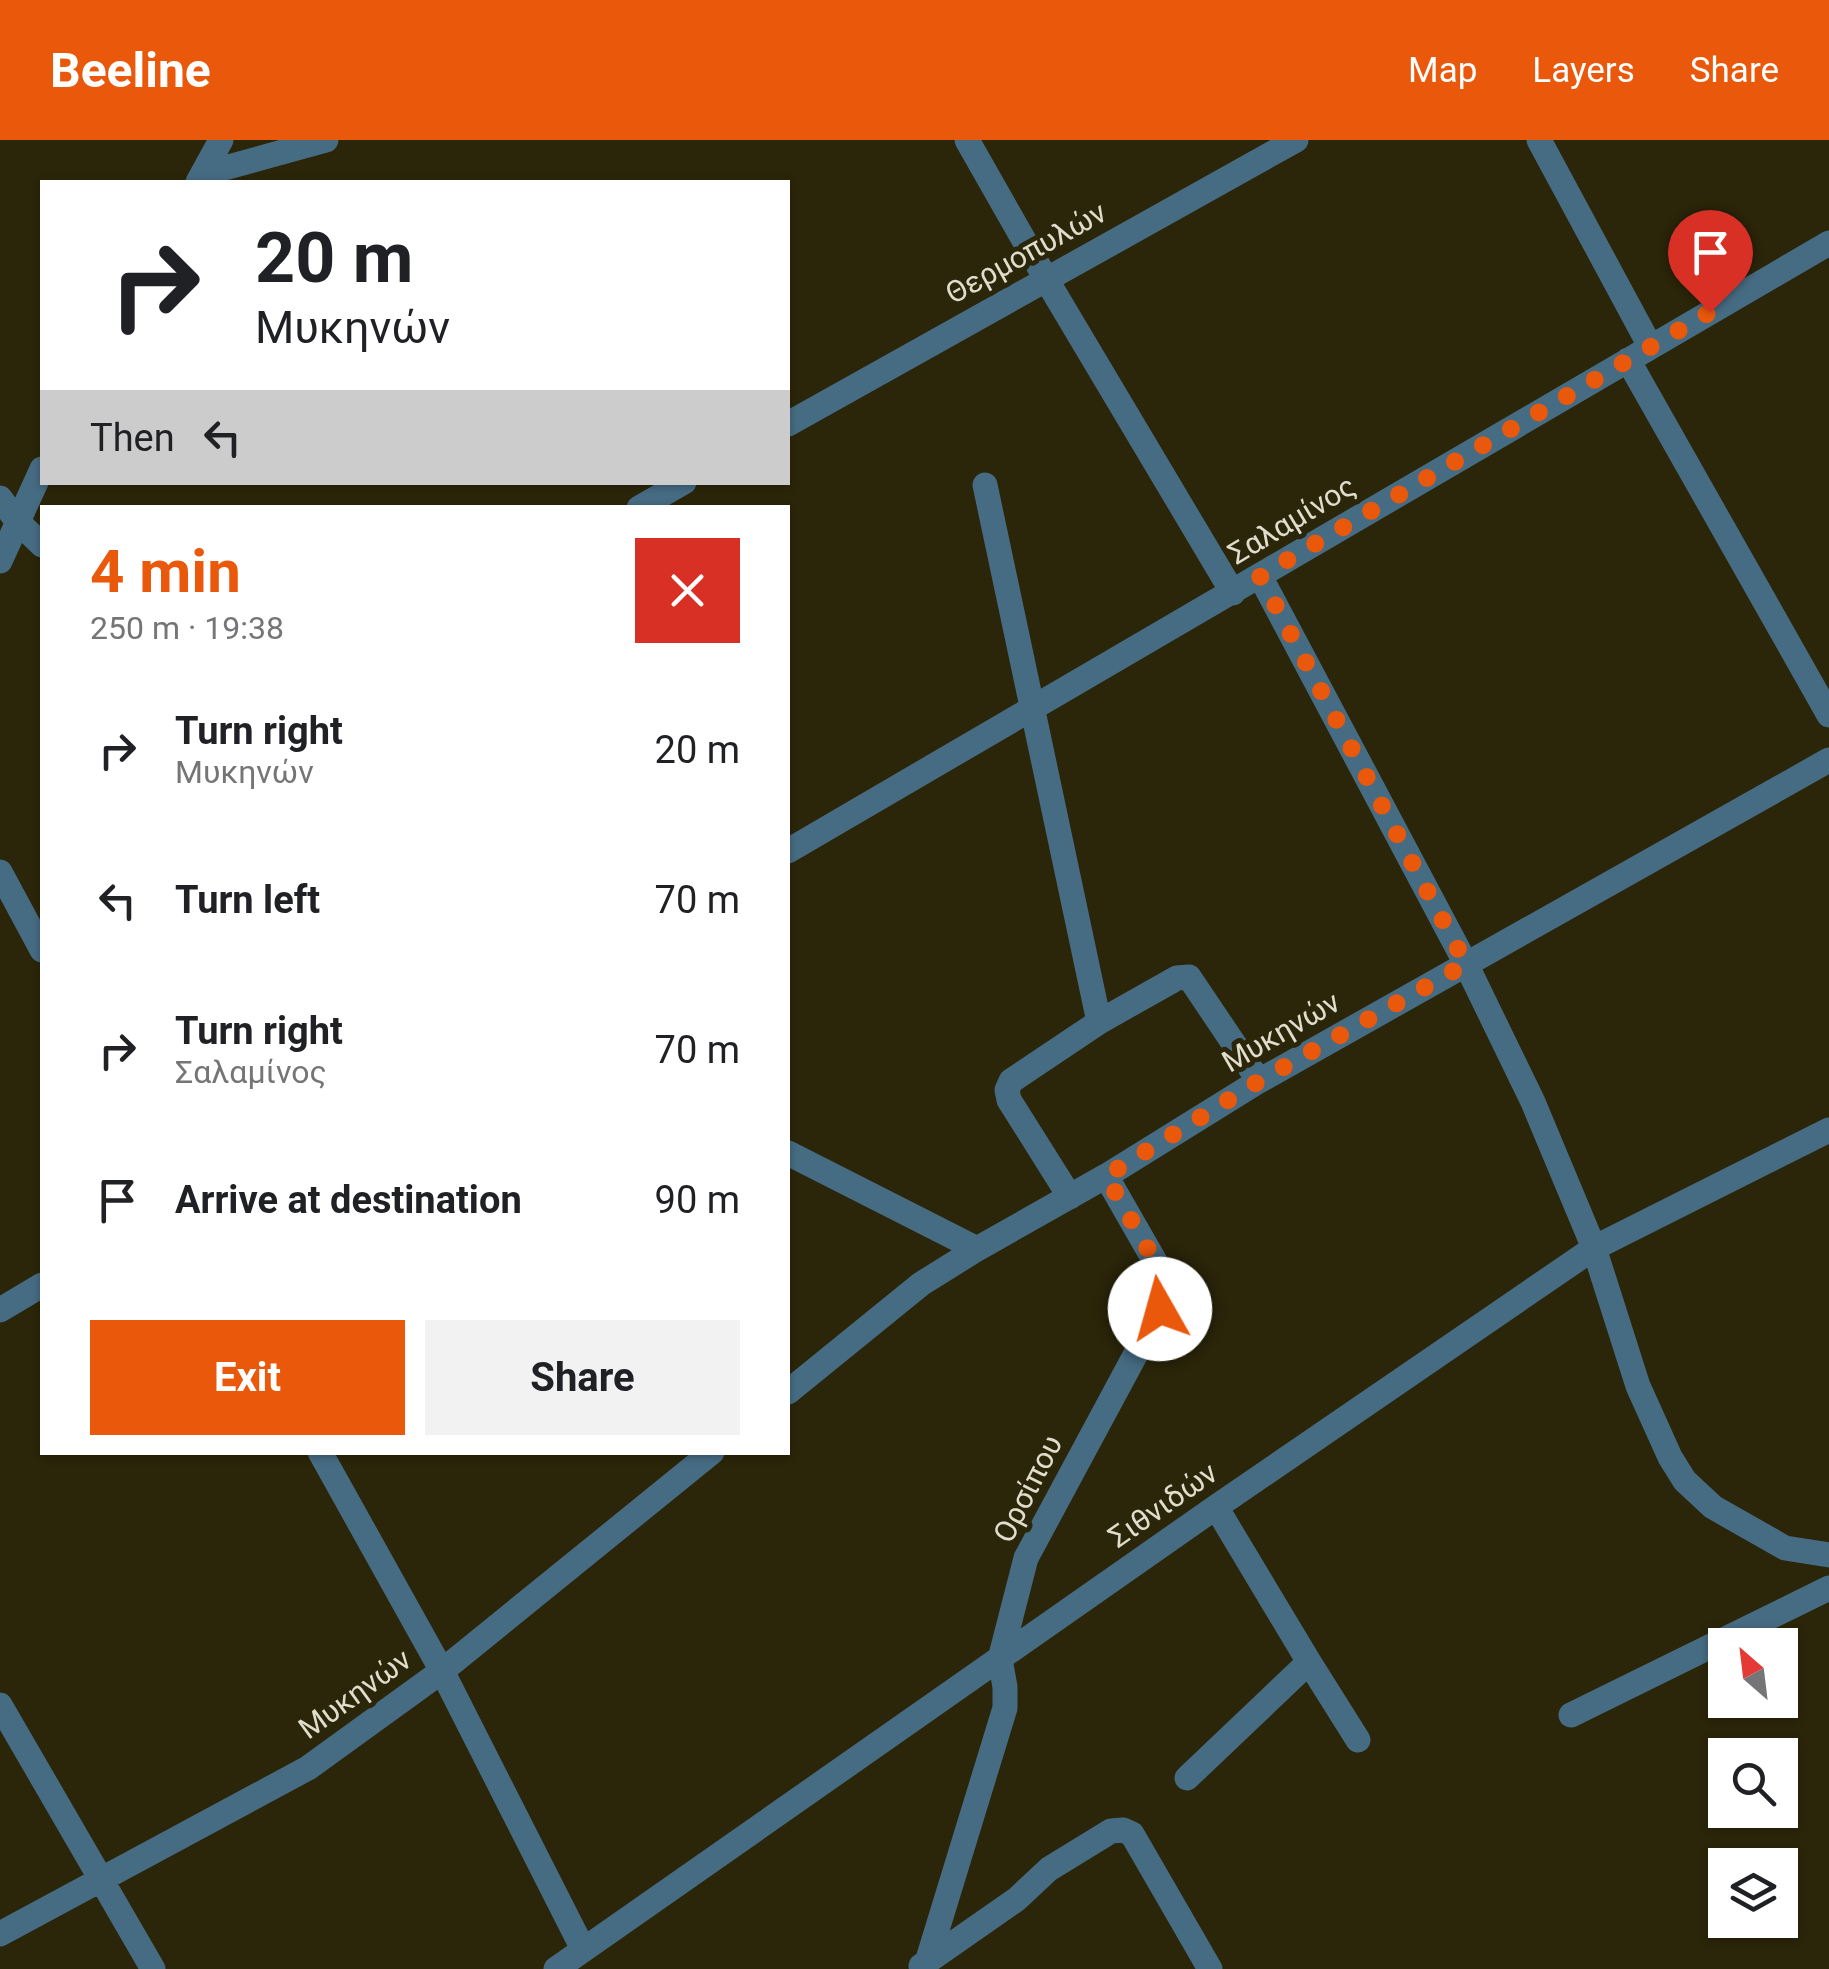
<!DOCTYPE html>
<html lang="en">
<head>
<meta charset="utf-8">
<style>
  body { margin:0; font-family:Roboto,sans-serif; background:#f2f2f2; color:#202124; height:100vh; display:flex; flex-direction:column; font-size:38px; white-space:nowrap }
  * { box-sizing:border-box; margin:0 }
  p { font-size:32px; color:#757577 }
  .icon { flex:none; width:55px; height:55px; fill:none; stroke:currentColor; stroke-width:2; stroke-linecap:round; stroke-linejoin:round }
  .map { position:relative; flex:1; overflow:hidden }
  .drawer { position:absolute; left:40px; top:365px; width:750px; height:950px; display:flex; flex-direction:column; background:#fff; border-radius:0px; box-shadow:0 2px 8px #0004 }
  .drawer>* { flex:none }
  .banner { position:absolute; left:40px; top:40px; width:750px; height:305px; border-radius:0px; box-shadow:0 2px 8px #0004; background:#fff; color:#202124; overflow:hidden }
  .needle { width:65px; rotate:332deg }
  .fabs { position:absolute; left:1708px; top:1488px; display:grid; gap:20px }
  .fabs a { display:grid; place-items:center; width:90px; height:90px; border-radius:0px; background:#fff; box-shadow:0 2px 8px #0004; font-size:50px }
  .pin { position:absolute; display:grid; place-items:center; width:85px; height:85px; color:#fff; margin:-102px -42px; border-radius:50% 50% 50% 0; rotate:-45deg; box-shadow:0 0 10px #0007 }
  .pin .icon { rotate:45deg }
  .me { position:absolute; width:110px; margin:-55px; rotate:353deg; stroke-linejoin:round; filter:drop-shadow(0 0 8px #0008) }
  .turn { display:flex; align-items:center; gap:35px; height:210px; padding:0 50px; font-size:45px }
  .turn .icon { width:130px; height:130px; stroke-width:2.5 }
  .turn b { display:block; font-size:70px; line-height:85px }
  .then { display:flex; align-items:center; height:95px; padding:0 50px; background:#0003; gap:20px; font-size:38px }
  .round { display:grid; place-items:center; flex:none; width:105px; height:105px; border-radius:0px; background:#f2f2f2 }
  .overview { display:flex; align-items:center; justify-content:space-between; height:170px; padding:0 50px }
  h1 { font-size:60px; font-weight:700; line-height:75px; color:#ea580c }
  .cta { display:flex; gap:20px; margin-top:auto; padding:20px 50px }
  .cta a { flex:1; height:115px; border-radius:0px; background:#ea580c; color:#fff; font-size:40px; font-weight:700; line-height:115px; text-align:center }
  .cta a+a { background:#f2f2f2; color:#202124 }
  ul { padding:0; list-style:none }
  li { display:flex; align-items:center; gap:30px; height:150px; padding:0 50px }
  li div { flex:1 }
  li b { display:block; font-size:38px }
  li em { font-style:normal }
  header { display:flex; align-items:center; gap:60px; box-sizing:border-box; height:140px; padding:0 50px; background:#ea580c; color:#fff }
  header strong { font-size:48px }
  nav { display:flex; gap:55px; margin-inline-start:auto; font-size:35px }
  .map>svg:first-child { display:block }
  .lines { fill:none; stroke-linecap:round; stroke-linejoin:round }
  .minor { stroke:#466c83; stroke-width:25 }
  .route { stroke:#ea580c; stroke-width:18; stroke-dasharray:0 32.4 }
  .labels { text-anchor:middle; stroke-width:10; stroke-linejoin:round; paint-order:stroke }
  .street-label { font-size:30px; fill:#e0ddcc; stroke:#2b2509 }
</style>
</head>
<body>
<header>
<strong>Beeline</strong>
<nav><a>Map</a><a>Layers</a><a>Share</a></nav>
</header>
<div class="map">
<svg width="1829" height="1829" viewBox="0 0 1829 1829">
  <rect width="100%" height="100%" fill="#2b2509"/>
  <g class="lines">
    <path class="minor" d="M967,0L1046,139L1233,453
      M1539,0L1650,206
      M203,34L326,0
      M198,42L221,0
      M1628,220L1829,575
      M788,284L1296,0
      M985,345L1099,882
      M0,358L17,381L42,405
      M639,368L684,342
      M0,421L42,329
      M1260,436L1466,824L1533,962L1594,1108L1638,1246L1670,1317L1685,1341L1713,1367L1785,1408L1829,1415
      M788,711L1829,103
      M0,732L42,810
      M788,1013L977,1109
      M1070,1057L1009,960L1007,950L1011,941L1099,882L1177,838L1189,837L1259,941
      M0,1170L42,1145
      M788,1252L921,1144L977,1109L1106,1036L1259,941L1829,620
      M320,1312L442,1531L583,1809
      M1309,1522L1358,1600
      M0,1565L153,1829
      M1571,1575L1829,1448
      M1187,1638L1309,1522L1216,1367
      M0,1794L308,1628L442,1531L712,1312
      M921,1826L1017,1759L1049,1729L1111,1691L1123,1690L1132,1694L1210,1829
      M556,1829L1216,1367L1594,1108L1829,990
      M925,1829L1005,1568V1547L1000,1519L1026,1418L1160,1169L1164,1150L1157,1125L1106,1036"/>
  </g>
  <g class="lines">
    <path class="route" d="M1160,1169L1164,1150L1157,1125L1106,1036L1259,941L1466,824L1260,436L1710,172"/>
  </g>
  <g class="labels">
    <g class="street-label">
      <text transform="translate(1026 113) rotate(-29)" y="10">Θερμοπυλών</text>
      <text transform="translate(1292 380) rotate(-31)" y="10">Σαλαμίνος</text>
      <text transform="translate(1281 892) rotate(-30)" y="10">Μυκηνών</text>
      <text transform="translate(1028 1349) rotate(-63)" y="10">Ορσίπου</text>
      <text transform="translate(1163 1365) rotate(-35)" y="10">Σιθνιδών</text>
      <text transform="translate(355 1554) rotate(-36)" y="10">Μυκηνών</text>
    </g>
  </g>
</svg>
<div class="fabs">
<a><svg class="needle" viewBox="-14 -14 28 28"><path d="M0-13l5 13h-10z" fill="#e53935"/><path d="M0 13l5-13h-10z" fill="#757577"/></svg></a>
<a><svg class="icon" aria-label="search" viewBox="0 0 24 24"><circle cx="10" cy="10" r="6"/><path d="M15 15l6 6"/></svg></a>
<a><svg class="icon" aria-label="layers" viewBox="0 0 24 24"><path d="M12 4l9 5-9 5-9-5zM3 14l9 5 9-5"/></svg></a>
</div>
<div class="pin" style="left:1710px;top:172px;background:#d93025"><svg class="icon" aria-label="arrive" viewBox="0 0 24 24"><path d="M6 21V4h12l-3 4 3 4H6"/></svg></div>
<svg class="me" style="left:1160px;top:1169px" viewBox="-20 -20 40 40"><circle r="19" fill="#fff"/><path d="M0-13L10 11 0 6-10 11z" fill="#ea580c"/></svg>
<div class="banner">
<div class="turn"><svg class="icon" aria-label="right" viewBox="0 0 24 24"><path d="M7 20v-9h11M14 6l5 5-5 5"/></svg><div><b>20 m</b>Μυκηνών</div></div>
<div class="then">Then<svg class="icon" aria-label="left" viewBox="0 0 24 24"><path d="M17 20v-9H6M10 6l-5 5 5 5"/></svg></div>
</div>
<section class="drawer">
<div class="overview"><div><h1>4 min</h1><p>250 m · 19:38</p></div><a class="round" style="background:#d93025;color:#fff"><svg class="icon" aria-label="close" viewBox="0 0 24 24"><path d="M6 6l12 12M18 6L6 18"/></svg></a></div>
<ul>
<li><svg class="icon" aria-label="right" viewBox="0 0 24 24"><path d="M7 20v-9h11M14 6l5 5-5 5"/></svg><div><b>Turn right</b><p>Μυκηνών</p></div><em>20 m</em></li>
<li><svg class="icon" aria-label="left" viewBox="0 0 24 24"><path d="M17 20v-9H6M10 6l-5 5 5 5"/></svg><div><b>Turn left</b></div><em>70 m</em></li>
<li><svg class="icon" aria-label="right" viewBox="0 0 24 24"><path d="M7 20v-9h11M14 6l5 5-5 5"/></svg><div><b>Turn right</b><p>Σαλαμίνος</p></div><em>70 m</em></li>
<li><svg class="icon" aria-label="arrive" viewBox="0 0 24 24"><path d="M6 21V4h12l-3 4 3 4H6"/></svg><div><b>Arrive at destination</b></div><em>90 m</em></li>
</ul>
<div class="cta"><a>Exit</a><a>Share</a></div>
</section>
</div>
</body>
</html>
